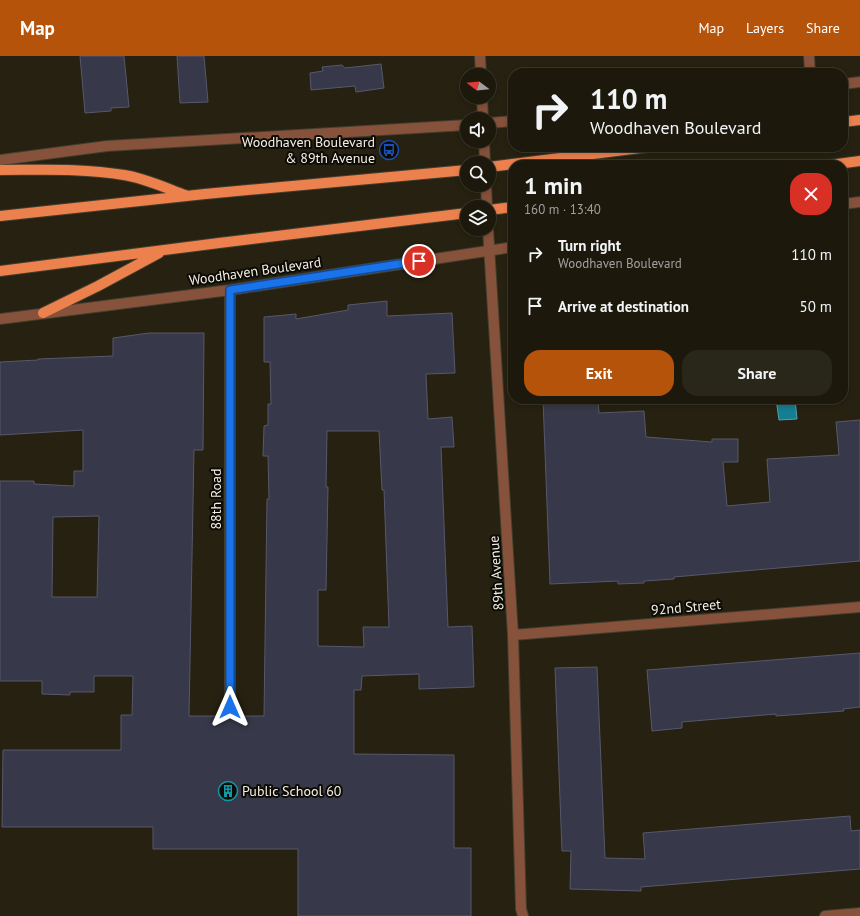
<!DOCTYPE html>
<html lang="en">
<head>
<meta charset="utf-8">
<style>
  body { margin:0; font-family:"PT Sans",sans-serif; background:#29261a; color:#f1f3f6; height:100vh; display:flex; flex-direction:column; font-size:15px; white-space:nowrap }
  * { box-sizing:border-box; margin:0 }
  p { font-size:13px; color:#a0a09d }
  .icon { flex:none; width:22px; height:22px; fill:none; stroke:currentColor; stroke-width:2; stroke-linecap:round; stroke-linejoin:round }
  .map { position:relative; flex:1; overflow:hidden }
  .side { position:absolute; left:508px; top:104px; width:340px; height:244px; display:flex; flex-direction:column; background:#1c190c; border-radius:16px; box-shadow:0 2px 6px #0003,0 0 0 1px #3a382d }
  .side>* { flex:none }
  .top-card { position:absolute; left:508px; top:12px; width:340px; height:84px; border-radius:16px; box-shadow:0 2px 6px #0003,0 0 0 1px #3a382d; background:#1c190c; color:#f1f3f6; overflow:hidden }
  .needle { width:26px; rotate:286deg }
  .buttons { position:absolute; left:460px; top:12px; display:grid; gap:8px }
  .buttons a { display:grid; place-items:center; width:36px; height:36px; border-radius:50%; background:#1c190c; box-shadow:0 2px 6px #0003,0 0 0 1px #3a382d; font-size:20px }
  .pin { position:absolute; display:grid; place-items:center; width:34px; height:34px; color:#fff; margin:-17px; border:2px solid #fff; border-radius:50%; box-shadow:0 1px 4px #0007 }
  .me { position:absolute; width:44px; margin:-22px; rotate:0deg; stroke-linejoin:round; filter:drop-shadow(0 0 3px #0008) }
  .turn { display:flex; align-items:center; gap:14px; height:84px; padding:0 16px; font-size:18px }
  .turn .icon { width:52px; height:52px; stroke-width:2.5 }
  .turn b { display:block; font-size:28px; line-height:34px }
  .round { display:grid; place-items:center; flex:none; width:42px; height:42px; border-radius:16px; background:#29261a }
  .summary { display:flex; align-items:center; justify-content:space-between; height:68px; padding:0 16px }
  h1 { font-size:24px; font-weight:700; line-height:30px }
  .primary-button { display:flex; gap:8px; margin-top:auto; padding:8px 16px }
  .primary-button a { flex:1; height:46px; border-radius:16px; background:#b45309; color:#fff; font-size:16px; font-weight:700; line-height:46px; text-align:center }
  .primary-button a+a { background:#29261a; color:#f1f3f6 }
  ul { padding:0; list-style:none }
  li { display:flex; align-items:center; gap:12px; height:52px; padding:0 16px }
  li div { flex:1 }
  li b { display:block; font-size:15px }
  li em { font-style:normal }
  header { display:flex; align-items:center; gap:24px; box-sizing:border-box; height:56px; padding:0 20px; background:#b45309; color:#fff }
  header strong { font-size:19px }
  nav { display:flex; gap:22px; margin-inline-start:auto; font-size:14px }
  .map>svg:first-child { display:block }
  .water { fill:#157e92; stroke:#58a0ab }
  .building { fill:#373849; stroke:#57586b; fill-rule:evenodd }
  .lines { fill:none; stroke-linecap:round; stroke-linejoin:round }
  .street-casing { stroke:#433e2e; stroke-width:12 }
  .primary-casing { stroke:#433e2e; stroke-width:12 }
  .street { stroke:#87523b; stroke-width:10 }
  .primary { stroke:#ed814e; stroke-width:10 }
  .route-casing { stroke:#114b97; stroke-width:10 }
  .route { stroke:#1a73e8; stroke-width:7 }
  .labels { text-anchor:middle; stroke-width:4; stroke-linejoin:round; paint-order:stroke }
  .poi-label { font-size:14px; fill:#f3efe4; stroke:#0d0b05; text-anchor:end }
  .street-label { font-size:14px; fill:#f3efe4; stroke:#0d0b05 }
</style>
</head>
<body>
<header>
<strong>Map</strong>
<nav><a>Map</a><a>Layers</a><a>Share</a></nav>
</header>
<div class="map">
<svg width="860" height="860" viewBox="0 0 860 860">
  <rect width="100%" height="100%" fill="#262110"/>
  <path class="water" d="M776,343H795L797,363L779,364Z"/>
  <path class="building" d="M80,0H124L129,51L111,52V55L85,57Z
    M177,0H204L208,46L180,47Z
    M381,8L384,32L356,36L355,30L311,34L310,17L323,15L322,11L342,9L345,12Z
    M387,245V260L452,257L455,317L426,318L428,363L452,361L454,391H441L448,571L472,570L474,631L419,633V618L362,620L361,634H354V698L454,699V792H471V860H298V793H153V771H2L3,694H121V659H132L133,620H94V636H70V639L42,638V625H0V425H34V428L74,430V415H83V374L0,379V306L38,304V303L113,300V282L149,277H204L203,394H194L189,660H264L267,443H269L268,400H263L264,370L268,369V348H271L270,306H264V261L296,258V263L348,254V249ZM327,375H379L382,434H384L389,571H363L364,591L318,590V534H326L328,431H326ZM99,460L97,541H52L53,461Z
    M543,343H598L599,357L644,355L646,381L712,386V383H738V406H723L727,450L770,446L767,403L839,399L836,366L860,364V505L697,519L674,521V523L644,525V527L618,528V525L550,528Z
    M860,597V651L843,653L844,655L776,660V658L682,666V672L652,675L647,614Z
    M597,611L605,802L645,803L643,777L850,760L851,775L860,774V813L641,831V835L570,833L571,795H562L555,612Z"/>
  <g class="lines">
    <g class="street-casing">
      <path id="street" d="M480,0L481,19
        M809,0L810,17
        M843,28L860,26
        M482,41L483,63
        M489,67L513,65
        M484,85L485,107
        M0,104L107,90L467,69
        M486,129L487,151
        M843,148L860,146
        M488,173L513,579L521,853L523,860
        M230,234V651
        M0,263L230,234L513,191
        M513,579L860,551
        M825,860L860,857"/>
    </g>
    <g class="primary-casing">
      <path id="primary" d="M843,66L860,64
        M830,109L860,105
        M489,111L648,91
        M0,114C41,114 83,112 124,119C144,122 166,132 185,139
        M489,154L513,151
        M0,160L205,138L467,114
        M0,215L219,187L467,157
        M43,257L98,230L159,197"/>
    </g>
    <use href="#street" class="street"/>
    <use href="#primary" class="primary"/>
  </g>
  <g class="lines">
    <g class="route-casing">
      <path id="route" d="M230,651V234L419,205"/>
    </g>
    <use href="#route" class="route"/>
  </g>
  <defs>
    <g id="bus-ring" transform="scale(1)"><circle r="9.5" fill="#0d0b05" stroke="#1a4fb4" stroke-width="1.5"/><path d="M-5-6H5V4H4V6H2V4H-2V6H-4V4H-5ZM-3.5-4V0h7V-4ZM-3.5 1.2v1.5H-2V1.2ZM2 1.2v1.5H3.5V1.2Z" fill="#1a4fb4"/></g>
    <g id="building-ring" transform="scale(1)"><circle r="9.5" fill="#0d0b05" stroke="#0f9aa8" stroke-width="1.5"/><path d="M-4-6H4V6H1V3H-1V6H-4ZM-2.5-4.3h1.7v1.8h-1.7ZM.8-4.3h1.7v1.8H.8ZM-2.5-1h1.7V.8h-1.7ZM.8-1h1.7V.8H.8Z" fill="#0f9aa8"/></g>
  </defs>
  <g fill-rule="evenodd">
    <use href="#bus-ring" x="389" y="94"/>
    <use href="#building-ring" x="228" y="735"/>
  </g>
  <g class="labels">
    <g class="poi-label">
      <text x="375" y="91">Woodhaven Boulevard<tspan x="375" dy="16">&amp; 89th Avenue</tspan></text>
      <text x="242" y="740" text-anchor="start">Public School 60</text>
    </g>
    <g class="street-label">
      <text transform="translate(255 215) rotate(-8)" y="5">Woodhaven Boulevard</text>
      <text transform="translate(216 443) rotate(-90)" y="5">88th Road</text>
      <text transform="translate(496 517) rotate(-94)" y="5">89th Avenue</text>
      <text transform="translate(686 551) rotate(-5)" y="5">92nd Street</text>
    </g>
  </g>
</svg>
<div class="buttons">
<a><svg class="needle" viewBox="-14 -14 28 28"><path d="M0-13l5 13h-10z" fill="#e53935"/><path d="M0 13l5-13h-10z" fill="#a0a09d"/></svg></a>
<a><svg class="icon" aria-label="sound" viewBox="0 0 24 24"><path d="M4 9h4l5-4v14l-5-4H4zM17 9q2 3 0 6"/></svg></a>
<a><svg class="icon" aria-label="search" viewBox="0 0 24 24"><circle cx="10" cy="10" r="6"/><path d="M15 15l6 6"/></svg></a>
<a><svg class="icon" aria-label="layers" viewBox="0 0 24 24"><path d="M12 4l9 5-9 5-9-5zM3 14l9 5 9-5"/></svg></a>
</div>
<div class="pin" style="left:419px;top:205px;background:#d93025"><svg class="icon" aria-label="arrive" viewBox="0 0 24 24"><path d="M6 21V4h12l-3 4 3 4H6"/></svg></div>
<svg class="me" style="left:230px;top:651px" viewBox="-20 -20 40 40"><path d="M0-17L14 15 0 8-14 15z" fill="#1a73e8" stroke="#fff" stroke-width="4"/></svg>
<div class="top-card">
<div class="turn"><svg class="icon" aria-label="right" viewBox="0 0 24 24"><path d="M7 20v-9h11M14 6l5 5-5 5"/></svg><div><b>110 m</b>Woodhaven Boulevard</div></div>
</div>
<section class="side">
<div class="summary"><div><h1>1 min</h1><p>160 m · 13:40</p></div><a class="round" style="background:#d93025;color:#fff"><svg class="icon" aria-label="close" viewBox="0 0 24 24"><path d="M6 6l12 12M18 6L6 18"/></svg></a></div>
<ul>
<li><svg class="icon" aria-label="right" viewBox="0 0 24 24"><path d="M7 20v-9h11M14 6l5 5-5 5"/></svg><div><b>Turn right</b><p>Woodhaven Boulevard</p></div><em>110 m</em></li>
<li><svg class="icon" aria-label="arrive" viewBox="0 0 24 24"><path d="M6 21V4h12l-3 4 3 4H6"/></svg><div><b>Arrive at destination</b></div><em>50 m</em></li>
</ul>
<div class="primary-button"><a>Exit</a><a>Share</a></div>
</section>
</div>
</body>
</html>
